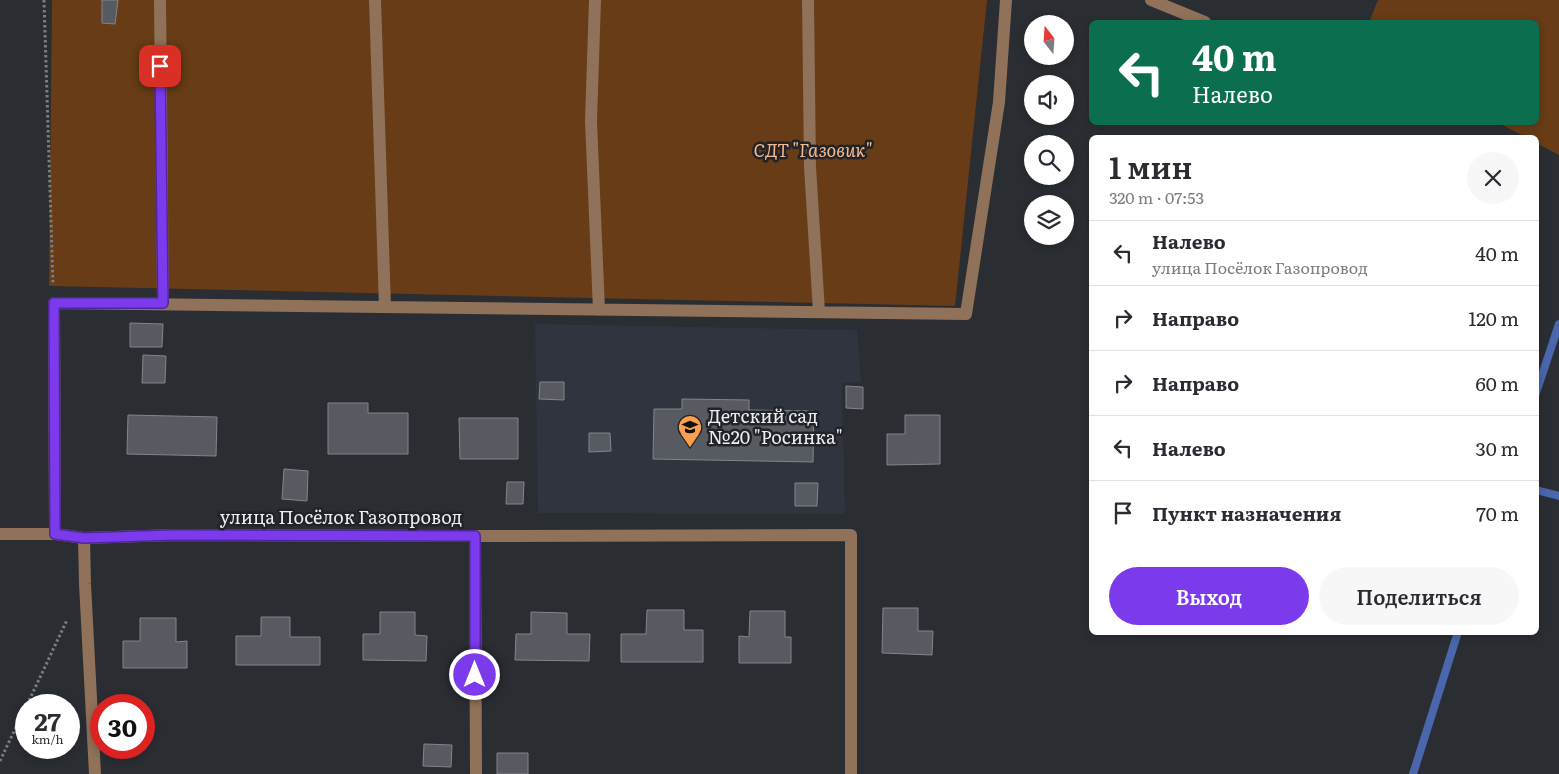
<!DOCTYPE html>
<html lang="ru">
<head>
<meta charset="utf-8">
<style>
  body { margin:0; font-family:Literata,serif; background:#f7f7f7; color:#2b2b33; height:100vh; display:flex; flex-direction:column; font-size:19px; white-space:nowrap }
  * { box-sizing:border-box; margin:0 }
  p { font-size:16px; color:#7c7c81 }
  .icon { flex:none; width:28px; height:28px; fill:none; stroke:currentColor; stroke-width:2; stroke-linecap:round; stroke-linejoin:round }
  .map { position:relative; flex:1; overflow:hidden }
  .side { position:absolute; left:1089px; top:135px; width:450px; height:500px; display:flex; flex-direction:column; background:#fff; border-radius:8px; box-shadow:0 2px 8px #0003 }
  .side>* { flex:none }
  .banner { position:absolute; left:1089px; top:20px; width:450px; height:105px; border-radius:8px; box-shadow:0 2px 8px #0003; background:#0b6e4f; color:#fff; overflow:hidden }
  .needle { width:32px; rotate:343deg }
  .buttons { position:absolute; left:1024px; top:15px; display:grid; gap:10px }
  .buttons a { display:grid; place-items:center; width:50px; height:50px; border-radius:50%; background:#fff; box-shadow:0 2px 8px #0003; font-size:25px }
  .speed { position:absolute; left:15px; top:694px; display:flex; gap:10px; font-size:25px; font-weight:700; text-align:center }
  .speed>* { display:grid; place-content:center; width:65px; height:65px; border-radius:50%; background:#fff; box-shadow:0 2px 8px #0003; line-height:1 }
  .speed small { font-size:12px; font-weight:400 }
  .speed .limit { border:8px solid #d22; background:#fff; color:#111 }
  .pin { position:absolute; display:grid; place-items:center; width:42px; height:42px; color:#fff; margin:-21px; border-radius:10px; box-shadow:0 2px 8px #0006 }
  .me { position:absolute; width:55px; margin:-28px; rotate:0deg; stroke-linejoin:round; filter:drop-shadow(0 0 4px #0008) }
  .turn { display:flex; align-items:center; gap:18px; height:105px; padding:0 20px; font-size:22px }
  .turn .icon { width:65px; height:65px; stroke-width:2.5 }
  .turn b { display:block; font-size:35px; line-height:42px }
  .round { display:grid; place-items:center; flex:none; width:52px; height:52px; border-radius:26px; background:#f7f7f7 }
  .headline { display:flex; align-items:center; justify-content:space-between; height:85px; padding:0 20px }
  h1 { font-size:30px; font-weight:600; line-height:38px }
  .primary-button { display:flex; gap:10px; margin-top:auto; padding:10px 20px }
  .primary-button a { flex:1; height:58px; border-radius:30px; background:#7c3aed; color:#fff; font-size:20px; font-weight:600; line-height:58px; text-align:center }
  .primary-button a+a { background:#f7f7f7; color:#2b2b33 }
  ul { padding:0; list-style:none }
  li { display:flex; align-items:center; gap:15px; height:65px; padding:0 20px; border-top:1px solid #e1e1e2 }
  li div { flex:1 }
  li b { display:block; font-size:19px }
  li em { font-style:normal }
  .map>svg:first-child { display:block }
  .built { fill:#2f343f }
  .green { fill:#673c16 }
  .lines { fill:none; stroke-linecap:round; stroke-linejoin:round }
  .stream { stroke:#4a67ad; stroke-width:8 }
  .building { fill:#575a61; stroke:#82858c }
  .path { stroke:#7a7d82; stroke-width:3; stroke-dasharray:2.5 2.5; stroke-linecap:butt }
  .minor { stroke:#907159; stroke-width:12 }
  .route-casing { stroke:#51269a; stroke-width:12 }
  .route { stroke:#7c3aed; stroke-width:9 }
  .labels { text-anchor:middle; stroke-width:5; stroke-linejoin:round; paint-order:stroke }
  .park-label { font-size:18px; font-style:italic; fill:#f3ba8e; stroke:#212329 }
  .poi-label { font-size:18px; fill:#ebedf1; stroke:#212329; text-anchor:start }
  .street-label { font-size:18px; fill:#ebedf1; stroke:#212329 }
</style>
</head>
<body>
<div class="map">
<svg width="1559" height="774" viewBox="0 0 1559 774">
  <rect width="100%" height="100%" fill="#2a2d32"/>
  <path class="built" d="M535,324L857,330L861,382L842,383L845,514L538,513Z"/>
  <path class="green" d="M52,0H987L955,306L49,286Z
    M1378,0H1559V155L1536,143V138L1526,137L1498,123L1536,122V22H1369Z"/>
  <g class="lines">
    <path class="stream" d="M1536,393L1559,324
      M1536,490L1559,496
      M1413,774L1458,632"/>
  </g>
  <path class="building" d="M102,0H118L115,24L102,23Z
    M130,323L163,324L162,347H130Z
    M143,355L166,356L165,383H142Z
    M540,382H564V400L539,399Z
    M846,386L863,387V409L846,408Z
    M682,399L749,400V410L814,411L813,462L653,459L654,409H682Z
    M328,403H368V413H408V454H328Z
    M128,415L217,417L216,456L127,454Z
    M905,415H940V464L887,465V434H905Z
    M459,418H518V459H460Z
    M589,433H610L611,451L589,452Z
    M284,469L308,471L307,501L282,499Z
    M507,482H524L523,504H506Z
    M795,483H818L817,506H795Z
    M883,608H918V631H933L932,655L882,653Z
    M647,610H684V630H703V662H621V634H646Z
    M750,611H785V637H791V663H739V636L749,637Z
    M380,612H415V635L427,636L426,661L363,660V634H380Z
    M531,612L567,613V634H590L589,661L515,660L516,634H531Z
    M261,617H290V637H320V665H236V636H261Z
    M140,618H176V642L187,641V668H123V641H140Z
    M424,744L452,745L451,767L423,766Z
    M497,753H528V774H497Z"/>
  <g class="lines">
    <path class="path" d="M44,0L53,285
      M27,705L67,620
      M0,761L26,706"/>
    <path class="minor" d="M160,0L163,303
      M375,0L385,307
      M595,0L591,121L599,310
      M808,0L810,167L819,312
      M1151,0L1205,22
      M0,534H55L84,538L173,535L475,536L476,774
      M55,534L54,303L966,314L999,102L1006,0
      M475,536L851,535V774
      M84,538L85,584L95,774"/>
  </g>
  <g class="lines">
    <g class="route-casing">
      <path id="route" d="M160,66L163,303H54L55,534L84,538L173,535L475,536V675"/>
    </g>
    <use href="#route" class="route"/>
  </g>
  <defs>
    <g id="school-pin" transform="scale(1.25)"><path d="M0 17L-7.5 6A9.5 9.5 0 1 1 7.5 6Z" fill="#fb9e50" stroke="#212329"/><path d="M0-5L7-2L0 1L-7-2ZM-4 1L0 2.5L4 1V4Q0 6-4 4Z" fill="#111"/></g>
  </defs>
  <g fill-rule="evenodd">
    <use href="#school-pin" x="690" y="427"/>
  </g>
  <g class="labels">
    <g class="park-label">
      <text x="813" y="157">СДТ "Газовик"</text>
    </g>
    <g class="poi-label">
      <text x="708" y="423">Детский сад<tspan x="708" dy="21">№20 "Росинка"</tspan></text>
    </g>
    <g class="street-label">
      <text x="341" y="524">улица Посёлок Газопровод</text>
    </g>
  </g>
</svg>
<div class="buttons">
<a><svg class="needle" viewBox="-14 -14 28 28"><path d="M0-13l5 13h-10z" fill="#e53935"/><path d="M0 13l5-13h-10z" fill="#7c7c81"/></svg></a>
<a><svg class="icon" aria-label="sound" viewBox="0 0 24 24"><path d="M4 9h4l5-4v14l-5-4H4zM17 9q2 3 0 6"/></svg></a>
<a><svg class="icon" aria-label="search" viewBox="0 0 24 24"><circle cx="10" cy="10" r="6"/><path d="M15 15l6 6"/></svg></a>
<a><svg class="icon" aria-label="layers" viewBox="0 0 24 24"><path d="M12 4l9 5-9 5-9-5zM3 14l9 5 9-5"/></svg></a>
</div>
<div class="speed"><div>27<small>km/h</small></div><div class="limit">30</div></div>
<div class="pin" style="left:160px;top:66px;background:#d93025"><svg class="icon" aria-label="arrive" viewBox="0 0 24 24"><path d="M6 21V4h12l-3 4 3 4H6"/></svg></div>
<svg class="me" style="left:475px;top:675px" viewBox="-20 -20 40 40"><circle r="17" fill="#7c3aed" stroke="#fff" stroke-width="3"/><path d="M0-11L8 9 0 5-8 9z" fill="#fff"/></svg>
<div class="banner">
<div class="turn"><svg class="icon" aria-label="left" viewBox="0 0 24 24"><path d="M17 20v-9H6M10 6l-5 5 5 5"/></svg><div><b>40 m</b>Налево</div></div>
</div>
<section class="side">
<div class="headline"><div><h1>1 мин</h1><p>320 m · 07:53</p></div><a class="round"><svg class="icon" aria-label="close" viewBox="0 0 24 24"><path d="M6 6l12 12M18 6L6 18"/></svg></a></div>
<ul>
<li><svg class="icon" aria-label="left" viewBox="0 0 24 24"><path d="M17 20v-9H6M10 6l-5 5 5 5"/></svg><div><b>Налево</b><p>улица Посёлок Газопровод</p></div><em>40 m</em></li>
<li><svg class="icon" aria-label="right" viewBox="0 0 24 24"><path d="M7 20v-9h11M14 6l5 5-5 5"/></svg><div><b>Направо</b></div><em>120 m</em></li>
<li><svg class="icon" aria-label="right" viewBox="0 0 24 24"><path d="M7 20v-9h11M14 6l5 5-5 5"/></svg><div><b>Направо</b></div><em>60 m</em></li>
<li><svg class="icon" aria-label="left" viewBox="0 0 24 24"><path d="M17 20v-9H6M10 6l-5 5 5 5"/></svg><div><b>Налево</b></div><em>30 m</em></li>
<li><svg class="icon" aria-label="arrive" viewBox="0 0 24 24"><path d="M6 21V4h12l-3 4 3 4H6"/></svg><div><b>Пункт назначения</b></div><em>70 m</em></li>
</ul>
<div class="primary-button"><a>Выход</a><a>Поделиться</a></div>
</section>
</div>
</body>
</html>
